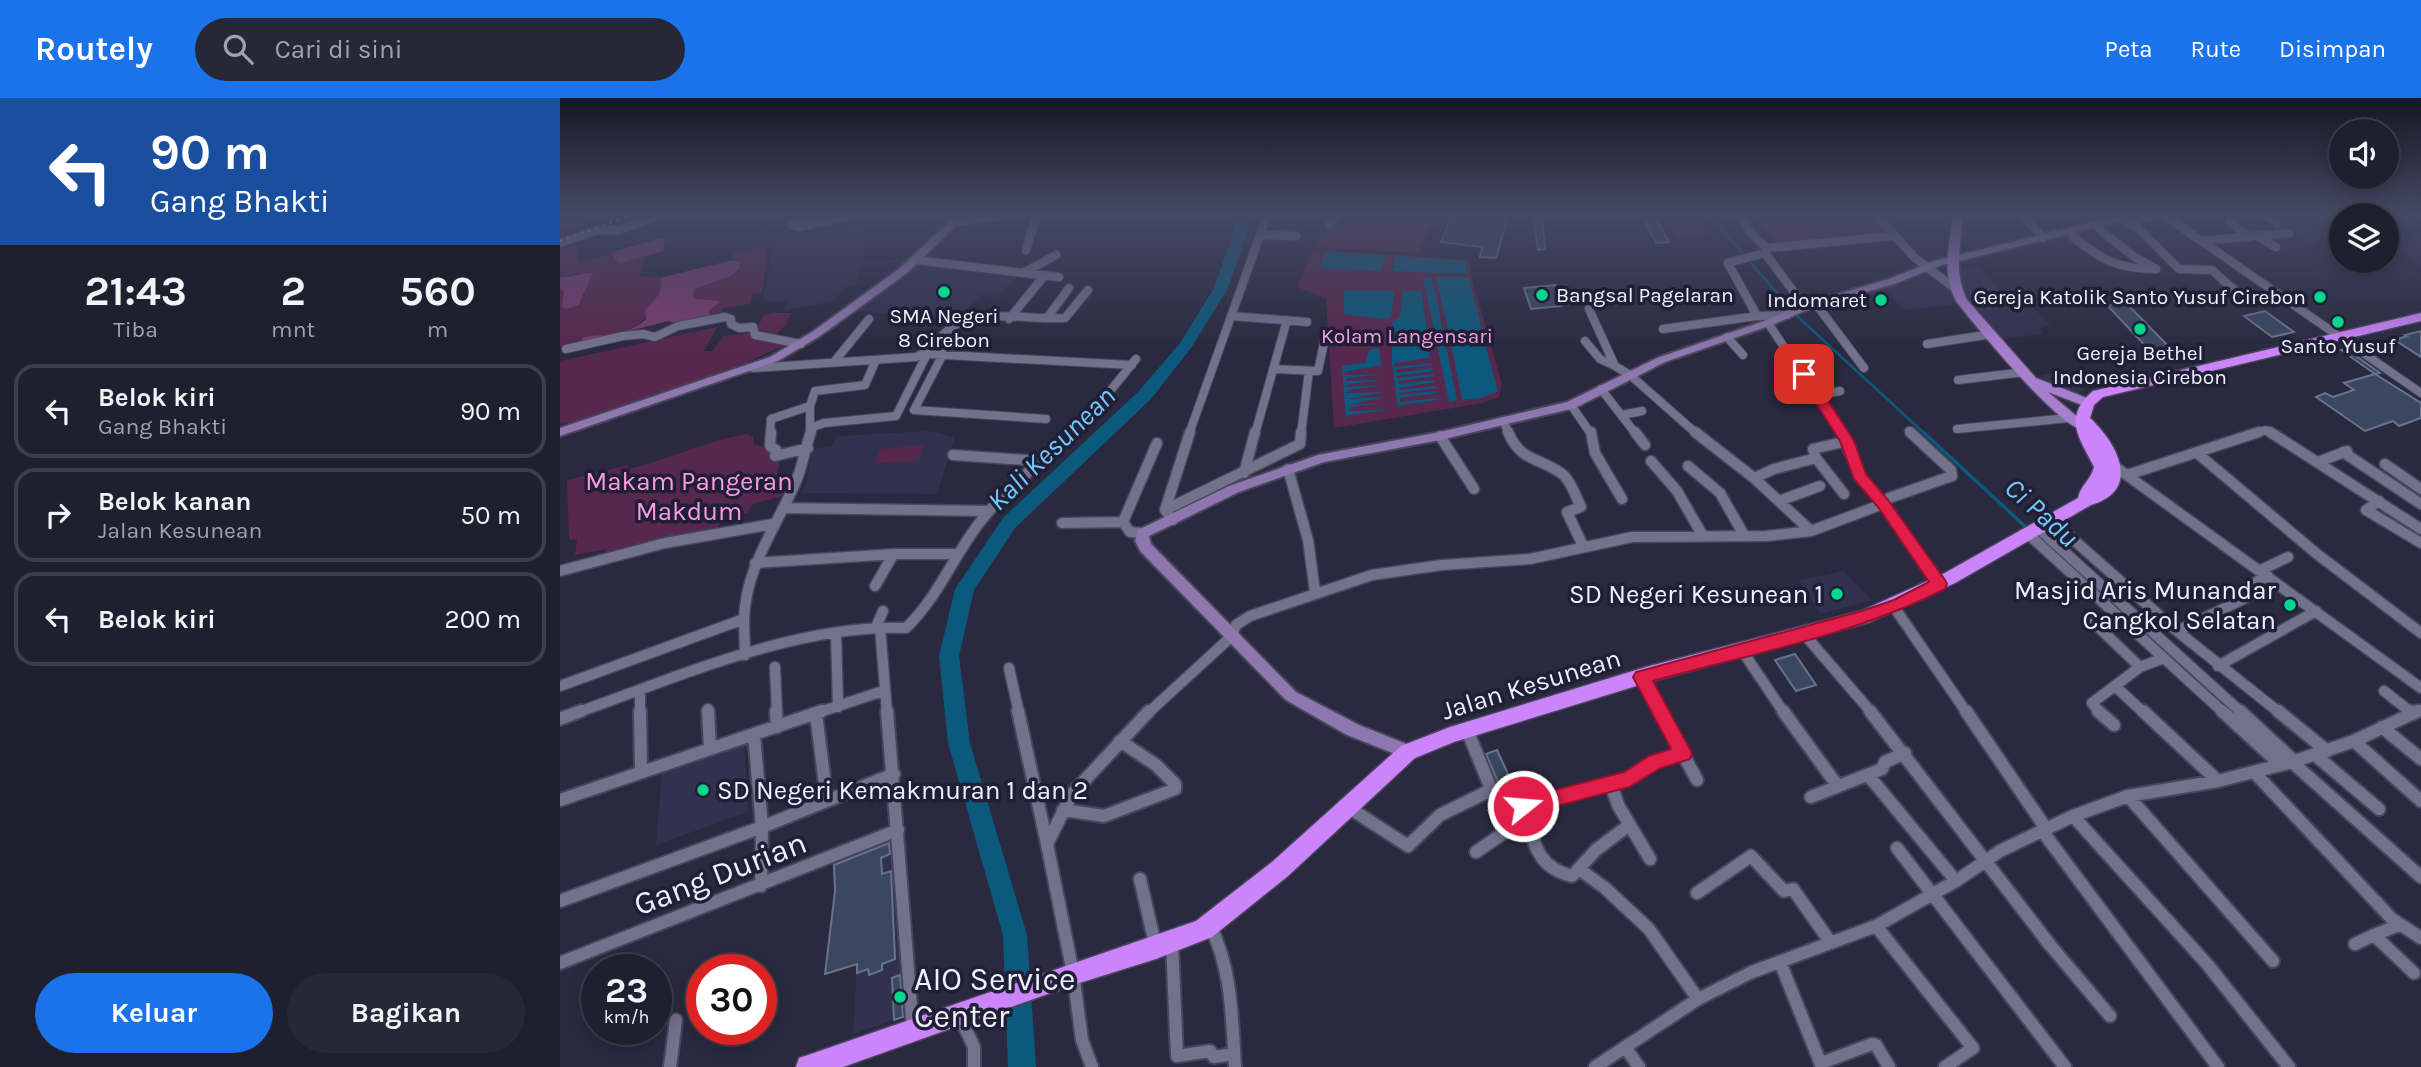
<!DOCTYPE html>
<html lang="id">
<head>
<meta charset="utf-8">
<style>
  body { margin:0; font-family:Karla,sans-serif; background:#282738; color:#f1f3f6; height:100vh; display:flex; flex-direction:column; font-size:26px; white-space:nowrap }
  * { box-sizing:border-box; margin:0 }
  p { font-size:23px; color:#a2a2ab }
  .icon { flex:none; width:38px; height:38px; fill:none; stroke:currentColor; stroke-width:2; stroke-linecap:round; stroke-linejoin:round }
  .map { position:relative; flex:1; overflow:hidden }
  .details { display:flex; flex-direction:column; background:#201f30; width:560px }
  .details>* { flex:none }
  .guide { background:#1a4fa0; color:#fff; overflow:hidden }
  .fabs { position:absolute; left:1769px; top:21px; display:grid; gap:14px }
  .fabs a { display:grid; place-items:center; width:70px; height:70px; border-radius:50%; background:#201f30; box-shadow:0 4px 18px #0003,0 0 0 2px #3d3d4c; font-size:35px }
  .speed { position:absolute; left:21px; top:856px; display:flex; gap:14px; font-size:35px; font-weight:700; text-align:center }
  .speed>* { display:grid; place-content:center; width:91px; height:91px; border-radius:50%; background:#201f30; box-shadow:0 4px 18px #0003,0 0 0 2px #3d3d4c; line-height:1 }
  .speed small { font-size:18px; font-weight:400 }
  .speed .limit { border:10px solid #d22; background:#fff; color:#111 }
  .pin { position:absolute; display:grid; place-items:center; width:60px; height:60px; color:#fff; margin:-30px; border-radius:14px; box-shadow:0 4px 10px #0006 }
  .me { position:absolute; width:77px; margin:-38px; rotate:73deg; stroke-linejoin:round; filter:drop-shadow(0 0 5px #0008) }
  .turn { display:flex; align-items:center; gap:24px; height:147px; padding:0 35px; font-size:32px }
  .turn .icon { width:91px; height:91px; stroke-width:2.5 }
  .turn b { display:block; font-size:49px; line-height:60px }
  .eta { display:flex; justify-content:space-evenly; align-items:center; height:119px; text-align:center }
  .eta b { font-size:42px; font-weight:700; line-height:49px }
  .button { display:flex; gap:14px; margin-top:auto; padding:14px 35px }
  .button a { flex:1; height:80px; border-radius:42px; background:#1a73e8; color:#fff; font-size:28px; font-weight:700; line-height:80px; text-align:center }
  .button a+a { background:#282738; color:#f1f3f6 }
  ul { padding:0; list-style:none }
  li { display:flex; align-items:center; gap:21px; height:94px; margin:0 14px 10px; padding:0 21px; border:4px solid #3d3d4c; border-radius:21px }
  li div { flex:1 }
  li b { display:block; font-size:26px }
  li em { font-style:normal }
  header { display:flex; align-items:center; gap:42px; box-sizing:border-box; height:98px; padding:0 35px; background:#1a73e8; color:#fff }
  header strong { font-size:33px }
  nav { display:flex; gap:38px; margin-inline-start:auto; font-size:24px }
  .search { width:490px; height:63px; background:#282738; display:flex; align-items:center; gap:18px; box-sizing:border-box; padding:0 24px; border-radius:38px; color:#a2a2ab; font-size:26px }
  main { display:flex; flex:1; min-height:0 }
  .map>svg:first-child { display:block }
  .built { fill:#32314e }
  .green { fill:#57284d }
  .forest { fill:#7a3b6d }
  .water { fill:#0b597c }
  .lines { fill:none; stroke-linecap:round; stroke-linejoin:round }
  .stream-far1 { stroke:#0b597c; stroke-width:2.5 }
  .stream { stroke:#0b597c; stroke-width:3.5 }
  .river { fill:#0b597c; fill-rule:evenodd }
  .building { fill:#3a475e; stroke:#65748c; stroke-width:2 }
  .street-far2-casing { stroke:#48465b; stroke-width:10 }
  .street-far1-casing { stroke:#48465b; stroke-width:13 }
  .street-casing { stroke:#48465b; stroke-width:16 }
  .secondary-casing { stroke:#48465b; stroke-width:4 }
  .primary-casing { stroke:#48465b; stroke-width:3 }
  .highway-casing { stroke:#48465b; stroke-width:3 }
  .street-far2 { stroke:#72728d; stroke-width:8 }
  .street-far1 { stroke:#72728d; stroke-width:10 }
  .street { stroke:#72728d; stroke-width:12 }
  .secondary { fill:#8d77ae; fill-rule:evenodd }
  .primary { fill:#a77dce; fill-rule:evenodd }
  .highway { fill:#cb84fa; fill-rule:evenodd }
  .rail { stroke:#c4c3d5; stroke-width:2.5; stroke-dasharray:2.5 5; stroke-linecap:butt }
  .route { fill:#e11d48; stroke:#92132f; stroke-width:2 }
  .poi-dot { fill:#00d98c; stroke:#211f36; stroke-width:2.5 }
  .labels { text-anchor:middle; stroke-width:7; stroke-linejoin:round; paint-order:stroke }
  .far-poi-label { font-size:21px; fill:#efefff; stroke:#211f36 }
  .far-park-label { font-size:21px; fill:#f99ce3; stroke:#211f36 }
  .park-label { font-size:26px; fill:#f99ce3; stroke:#211f36 }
  .poi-label { font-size:26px; fill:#efefff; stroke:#211f36; text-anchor:end }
  .street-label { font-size:26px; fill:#efefff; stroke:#211f36 }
  .water-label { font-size:28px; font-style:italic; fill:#6fcafc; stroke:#211f36 }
  .near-street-label { font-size:32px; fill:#efefff; stroke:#211f36 }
  .near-poi-label { font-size:32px; fill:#efefff; stroke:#211f36; text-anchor:start }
</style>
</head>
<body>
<header>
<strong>Routely</strong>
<div class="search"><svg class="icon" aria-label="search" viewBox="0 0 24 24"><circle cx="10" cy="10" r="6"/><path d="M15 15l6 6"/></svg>Cari di sini</div>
<nav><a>Peta</a><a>Rute</a><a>Disimpan</a></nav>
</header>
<main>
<section class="details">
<div class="guide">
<div class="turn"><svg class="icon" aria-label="left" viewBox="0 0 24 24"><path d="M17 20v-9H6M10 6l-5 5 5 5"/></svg><div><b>90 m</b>Gang Bhakti</div></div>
</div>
<div class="eta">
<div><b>21:43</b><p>Tiba</p></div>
<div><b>2</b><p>mnt</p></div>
<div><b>560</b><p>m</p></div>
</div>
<ul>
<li><svg class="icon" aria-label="left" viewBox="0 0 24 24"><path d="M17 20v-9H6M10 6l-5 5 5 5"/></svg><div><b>Belok kiri</b><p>Gang Bhakti</p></div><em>90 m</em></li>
<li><svg class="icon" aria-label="right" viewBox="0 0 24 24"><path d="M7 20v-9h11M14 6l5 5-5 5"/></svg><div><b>Belok kanan</b><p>Jalan Kesunean</p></div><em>50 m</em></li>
<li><svg class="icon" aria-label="left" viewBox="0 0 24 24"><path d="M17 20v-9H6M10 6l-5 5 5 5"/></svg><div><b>Belok kiri</b></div><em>200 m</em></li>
</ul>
<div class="button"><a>Keluar</a><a>Bagikan</a></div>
</section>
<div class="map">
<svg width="1861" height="969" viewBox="0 0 1861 969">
  <rect width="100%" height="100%" fill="#2a2940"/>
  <path class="built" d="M1754,115H1853L1861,120V127L1827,132V117H1782L1781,139L1748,144L1716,118Z
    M303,129V164L352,160L347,164L300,168L296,186L284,190L274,203L222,213L229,203H203L213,146Z
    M1861,133V168L1838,152L1827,154V138Z
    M360,165L460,176L437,199L422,197L396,222L298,213Z
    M1418,167L1450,205L1467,203L1491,228L1479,230L1483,236L1440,241L1402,196L1397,173Z
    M1367,172L1389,187L1400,206L1343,212L1324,189Z
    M1506,272L1526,293L1514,295L1488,287L1480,277Z
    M368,333L395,339L377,396L242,395L248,379L252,351L271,349L276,338Z
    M1283,473L1312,502L1260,516L1239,482Z
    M184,641L188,714L96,747L102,670Z
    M330,742L334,743L348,917L293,936L297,867L265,876L274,793V764Z"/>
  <path class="green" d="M0,115H55L0,134Z
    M783,115L883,116L881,125L869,128L860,155L753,149C758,134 775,130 783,115Z
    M1194,115H1312L1329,135L1216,147Z
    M1104,121H1136L1148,137L1117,141L1113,136L1116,135H1113Z
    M16,147L20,165L56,153L54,161L60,165L86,156L79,178L100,180L103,186L97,201L88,209C83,237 56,234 32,238C22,240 11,247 0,249V189L22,204L26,190L18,175L0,180V152Z
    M208,148L202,195L192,196L190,206L163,210L160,218L150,220L149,212L161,203L136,201L133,199L134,191L171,178L180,164L173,162L174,155Z
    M753,151L910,162V175L942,286L939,299L923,305L774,330L766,200L737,189Z
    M212,215H232L227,223L229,224L211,241L229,245L188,264L189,267L36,320L0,326V263L157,229L144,253H152L164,238C186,235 191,240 204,218Z
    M189,336V338H193L194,347C215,349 224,355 217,376L230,375L229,380L235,379L226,397L192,406L188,415L165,418L154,435L45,456L46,451L15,457L17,441L9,442L7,382L68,367V371C110,362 146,342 189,336Z
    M363,347L359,362L315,366L320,351Z"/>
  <path class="forest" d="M101,140L105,141L103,153L60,165L54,161L56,153Z
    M173,162L180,164V170L171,178L134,191L133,199L136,201L162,203L149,212L150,220L118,227L109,223L20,245L23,239C43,236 71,237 86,221L85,212C93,203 106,193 100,180Z
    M33,174L19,207L6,211L2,209L4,193L0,189V180Z"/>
  <path class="water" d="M766,154L826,157L821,173L760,170Z
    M836,158L907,163L906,176L832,173Z
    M872,179L897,302L889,304L863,180Z
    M876,179H908L923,234L889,236Z
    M784,192L834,193L831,219L823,221L784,216Z
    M843,193H861L868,238L831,239L833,224L840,218Z
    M923,239L938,293L921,300L902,302L890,241Z
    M868,243L870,260L834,265L835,269L872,265V267L837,271L836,275L872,270L873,273L836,278L837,280L873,276L874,278L839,283L838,286L873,282L875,284L838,290L839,292L875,288L876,290L839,295V297L875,293L877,295L840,300V304L876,300L878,302L841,307L838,310L832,265V245Z
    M819,250L821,267L784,274V277L823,276L788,280L785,283L823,282L789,286L785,289L823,287L789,292L786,295L824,294L787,301L825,299L787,307L826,305L791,309L788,313L827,312L789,317L786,320L782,268L805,265L810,251Z"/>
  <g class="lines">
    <path class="stream-far1" d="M1152,115V120L1236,217L1365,336"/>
    <path class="stream" d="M1363,334L1469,432
      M1576,528L1666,609"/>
    <path class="river" d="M676,115H690L686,138L668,190L631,250L591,301L455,430L414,492L399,558L410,645L467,837L476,969H448L443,837L388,645L379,558L395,491L443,420L579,293L620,245L654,190L672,138Z"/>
  </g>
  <path class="building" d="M898,115H945L944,119H948L936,160L920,159L922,149L881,144L892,117Z
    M973,119H982L985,151L978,152Z
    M1095,122H1097L1109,144L1096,145L1085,123Z
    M995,187L1002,208L971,211L964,190Z
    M1566,205L1614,254L1593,256L1547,207Z
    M1705,213L1734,234L1712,239L1684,218Z
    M1861,233V259L1835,242L1847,238L1845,237Z
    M1786,251L1820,275L1815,276L1861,305V320L1839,328L1833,323L1805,333L1756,299L1765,295L1773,299L1794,292L1784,285L1815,276L1781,252Z
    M1235,556L1256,587L1236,593L1215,562Z
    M937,652L953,687L941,691L926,656Z
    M329,745L330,756L321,760L322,776L331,773L335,861L322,866V872L309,877L308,871L297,875V866L265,876L275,793L274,767Z
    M340,877L343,919L334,922L332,880Z"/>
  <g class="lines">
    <g class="street-far2-casing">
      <path id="street-far2" d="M246,115L231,127L239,129L300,115
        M1180,115L1190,134L1206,150L1333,138
        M1315,115L1354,159L1393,189
        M1462,115L1483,140
        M1601,115L1861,295
        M1702,115L1717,125
        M1562,120L1578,130L1619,171L1652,172C1676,194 1686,206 1720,200
        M397,124L456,115
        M1670,124L1689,139
        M770,126L777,115
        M1539,131L1573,158L1596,171
        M701,137L736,138
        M1512,138C1542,162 1557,171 1596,171
        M1697,138L1716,149
        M1641,143L1729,135
        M0,145L38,132H59L107,115
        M466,152L477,115
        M1205,155L1245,209
        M355,162L499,179
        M463,175L496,157
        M1256,206L1304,270
        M1029,211L1055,268L1070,277L1137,336
        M672,218L747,224
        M1197,218L1168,165L1205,155L1206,150
        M487,220L509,190
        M449,221L484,178
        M1208,225L1282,336
        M1103,231L1197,218L1227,217
        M1167,239L1183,257
        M1025,243L1040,261L1055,268
        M1367,246L1432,236
        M6,251L63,238L83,236L95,239L118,228L165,219L171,221V226L179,230L193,229L195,237L241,246
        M383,256L354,312L486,321
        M274,264L309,221
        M193,270L356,259C374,252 382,232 399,225C431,212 471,222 505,220L528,192
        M713,271L758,273L765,240
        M1398,282L1465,274
        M1041,291L1076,336
        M1258,297L1280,293
        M1011,307L1031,336
        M1062,317L1082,313
        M944,324L949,336
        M1397,331L1509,320
        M1349,333L1352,336
        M250,335V308L255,293L305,287L316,262
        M210,336L211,321L250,308
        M250,336L253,329L264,325L336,318L367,256L572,267
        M510,336L543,302L576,261
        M629,336L704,126L711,115
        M695,336L727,222
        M741,336L749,273
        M1694,336L1706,332L1712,336"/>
    </g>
    <g class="street-far1-casing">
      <path id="street-far1" d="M211,334L210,348L216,352L217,357
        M948,334C961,364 978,359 1001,375C1010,381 1016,399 1021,409L1007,414L1023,448
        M1031,334L1035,355L1062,401
        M1075,334L1085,347
        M1135,334L1194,380L1251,433
        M1281,334L1299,377L1323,406L1379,486
        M1710,334L1861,431
        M880,338L914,391
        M1783,354L1861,406
        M1637,355L1757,456L1861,535
        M393,357L480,363
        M215,358L248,350
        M1091,363L1117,393L1143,438
        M1758,364L1787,353
        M1550,365L1861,590
        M1825,366L1861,391
        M1128,368L1160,395L1184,437
        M728,371L748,442L755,494
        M684,375L695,334
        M1567,377L1699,334
        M1194,380L1214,371L1256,360
        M1284,396L1256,360L1253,351L1287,343
        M1219,403L1260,388
        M1819,403L1806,412L1861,445
        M223,410L429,413
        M605,412L740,346L741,334
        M613,422L605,412L630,334
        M1491,422L1617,533L1720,615
        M502,425L563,424
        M1478,430L1682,615
        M583,435L570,434L563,424L597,345
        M1467,435L1664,615
        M195,465L335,456H398
        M1701,472L1728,459
        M0,473L105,445L213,426
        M315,488L333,457
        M1334,509L1407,615
        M184,521L185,557
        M1534,525L1580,569L1532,605L1540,615
        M316,529L323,513
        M320,529L327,615
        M1617,533L1694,496L1687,489L1708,478
        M276,535L278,609
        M1244,536L1312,615
        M1181,551L1224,615
        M1658,568L1756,513
        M215,569L217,615
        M1580,569L1604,560
        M449,570L459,615
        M1082,579L1101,615
        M0,588L184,521C186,467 217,429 237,381C243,366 245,350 251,334
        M1556,589L1584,615
        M80,593V615
        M1824,593L1852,615
        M148,611V615
        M16,615C118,579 236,526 346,530C378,499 393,459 420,424C446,391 481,364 512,334
        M257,615L323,593
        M588,615L672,538L676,527L690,518L812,477L882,467L970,461L1072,439L1206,438L1251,433L1323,406L1329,400L1392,378L1391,372L1350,334
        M1854,615L1861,612"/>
    </g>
    <g class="street-casing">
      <path id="street" d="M80,613L81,674
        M148,613L150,650
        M216,613L217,629
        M327,613L353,932
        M458,613L487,746
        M1100,613L1137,682
        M1223,613L1277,687
        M1310,613L1490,847L1550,918
        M1406,613L1487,732
        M1538,613L1554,627
        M1583,613L1658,683
        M1662,613L1720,666
        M1680,613L1734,663
        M1718,613L1767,653
        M1850,613L1853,616
        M256,616L267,702
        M0,621L21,613
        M1822,629L1861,661
        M907,632L948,732L916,754
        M194,636L202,729L201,788
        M1794,643L1861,703
        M1754,656L1819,711
        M1732,664L1861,779
        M1695,675L1832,821L1861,840
        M1308,677L1396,783
        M1051,686L1058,707L1090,761
        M1568,698L1713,863
        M1251,699L1322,671L1325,664L1345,655
        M0,702L262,613
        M788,709L848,748L880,717L931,692
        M503,712L544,718L615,691V686L596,667L560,643
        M1513,718L1647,866L1729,969
        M1069,727L1036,752L1012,778C973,768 975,742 963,708L1069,681L1096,664L1123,655
        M948,732L970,725
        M1483,734L1658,969
        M1337,750L1505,969
        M1019,771L1045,790L1089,831L1138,901
        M580,781L596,850
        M1137,795L1191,758L1224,793L1233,791L1271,845
        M0,803L202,729L334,676
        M650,827C672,872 672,920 675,969
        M1839,827L1814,837L1854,875
        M1316,828L1413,950L1385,969
        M612,845L617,958L650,953L654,959L673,956
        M1795,846L1814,837
        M1220,864L1262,969
        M0,865L338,732
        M399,917L414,949V969
        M1065,949L1079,969
        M1261,965L1312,946L1316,947L1329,969
        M110,969L116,922
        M532,969L522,942L513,875L487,746L512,696L589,613
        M1035,969L1138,901L1192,874L1316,828L1396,783L1440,753L1513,718L1568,698L1658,683L1732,664L1794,643L1858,613"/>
    </g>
    <g class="secondary-casing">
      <path id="secondary" d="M398,115H409L347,175L260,238L218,263L0,338V330L210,259L252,234L339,171Z
        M1571,115H1612L1578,125L1575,124L1574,120L1382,167L1337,185L1249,211L1212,227L1105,264L1015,310L880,342L764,364L679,394L589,438L591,446L736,594L799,627L854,649L856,654L854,659L848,661L787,637L726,602L581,454L575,443L578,432L669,388L758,357L880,334L1007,304L1097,260L1204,223L1241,207L1329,181L1374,163Z
        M1853,115H1861V120Z"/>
    </g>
    <g class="primary-casing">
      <path id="primary" d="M1393,115H1403C1401,146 1393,173 1407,202L1476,280L1532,302V308L1527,309L1488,294L1526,326L1528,329L1526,332C1504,337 1413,225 1396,203C1381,174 1390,147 1393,115Z"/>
    </g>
    <g class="highway-casing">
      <path id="highway" d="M1861,215V223L1543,299L1534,307L1530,320C1558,346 1582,392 1531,407L1395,485L1310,524L1086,585L894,644L855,660L728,778L652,839L596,861L513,887L283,969H236L239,960L248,957L636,823L712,764L841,648L890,629L1086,569L1301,513L1383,476L1518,400C1520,388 1531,382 1534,369C1519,339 1502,320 1533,293Z"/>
    </g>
    <use href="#street-far2" class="street-far2"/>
    <use href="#street-far1" class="street-far1"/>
    <use href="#street" class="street"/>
    <use href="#secondary" class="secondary"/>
    <use href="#primary" class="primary"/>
    <use href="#highway" class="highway"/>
    <path class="rail" d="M0,143L78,115"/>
  </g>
  <linearGradient id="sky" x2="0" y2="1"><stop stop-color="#171723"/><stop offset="0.46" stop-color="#444964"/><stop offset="1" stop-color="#444964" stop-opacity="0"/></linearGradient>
  <rect width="1861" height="251" fill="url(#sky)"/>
  <path class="route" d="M1244,272L1249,273L1294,343L1306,376L1328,402L1385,482L1387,486L1385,491C1294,537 1191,556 1093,583L1132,655L1130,661L1101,670L1069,689L963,717L956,714L953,708L956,702L1064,674L1089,658L1111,651L1073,579L1076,574L1302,513L1334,502L1369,484L1318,409L1294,381L1280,343L1237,276Z"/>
  <g class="poi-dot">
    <circle cx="384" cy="194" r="7"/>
    <circle cx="982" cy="197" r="7"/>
    <circle cx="1760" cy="199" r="7"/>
    <circle cx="1321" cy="202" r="7"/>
    <circle cx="1778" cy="224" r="7"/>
    <circle cx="1580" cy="231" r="7"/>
    <circle cx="1277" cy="496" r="7"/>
    <circle cx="1730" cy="507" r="7"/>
    <circle cx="143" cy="692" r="7"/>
    <circle cx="340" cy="899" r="7"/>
  </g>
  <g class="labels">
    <g class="far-poi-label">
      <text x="996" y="204" text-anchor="start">Bangsal Pagelaran</text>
      <text x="1746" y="206" text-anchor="end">Gereja Katolik Santo Yusuf Cirebon</text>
      <text x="1307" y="209" text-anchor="end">Indomaret</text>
      <text x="384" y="225">SMA Negeri<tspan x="384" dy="24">8 Cirebon</tspan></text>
      <text x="1778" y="255">Santo Yusuf</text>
      <text x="1580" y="262">Gereja Bethel<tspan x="1580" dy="24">Indonesia Cirebon</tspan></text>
    </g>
    <g class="far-park-label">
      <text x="847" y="245">Kolam Langensari</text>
    </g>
    <g class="park-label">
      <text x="129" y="392">Makam Pangeran<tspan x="129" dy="30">Makdum</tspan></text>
    </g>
    <g class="poi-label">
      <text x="1716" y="501">Masjid Aris Munandar<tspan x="1716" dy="30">Cangkol Selatan</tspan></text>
      <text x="1263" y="505">SD Negeri Kesunean 1</text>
      <text x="157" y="701" text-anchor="start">SD Negeri Kemakmuran 1 dan 2</text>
    </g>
    <g class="street-label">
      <text transform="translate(971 586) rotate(-17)" y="9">Jalan Kesunean</text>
    </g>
    <g class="water-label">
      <text transform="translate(491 350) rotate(-44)" y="10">Kali Kesunean</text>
      <text transform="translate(1482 414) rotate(42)" y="10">Ci Padu</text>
    </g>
    <g class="near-street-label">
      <text transform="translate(160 775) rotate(-21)" y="11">Gang Durian</text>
    </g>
    <g class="near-poi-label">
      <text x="354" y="892">AIO Service<tspan x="354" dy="37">Center</tspan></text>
    </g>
  </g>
</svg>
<div class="fabs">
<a><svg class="icon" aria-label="sound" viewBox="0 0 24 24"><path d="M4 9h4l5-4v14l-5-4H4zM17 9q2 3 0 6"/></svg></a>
<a><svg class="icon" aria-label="layers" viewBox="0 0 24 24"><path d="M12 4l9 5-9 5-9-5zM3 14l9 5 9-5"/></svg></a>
</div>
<div class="speed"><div>23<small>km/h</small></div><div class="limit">30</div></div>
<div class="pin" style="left:1244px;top:276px;background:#d93025"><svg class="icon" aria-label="arrive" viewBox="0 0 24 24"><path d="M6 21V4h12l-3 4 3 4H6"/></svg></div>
<svg class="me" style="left:963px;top:708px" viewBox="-20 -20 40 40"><circle r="17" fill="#e11d48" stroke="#fff" stroke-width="3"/><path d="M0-11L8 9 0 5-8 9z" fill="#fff"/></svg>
</div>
</main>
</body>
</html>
